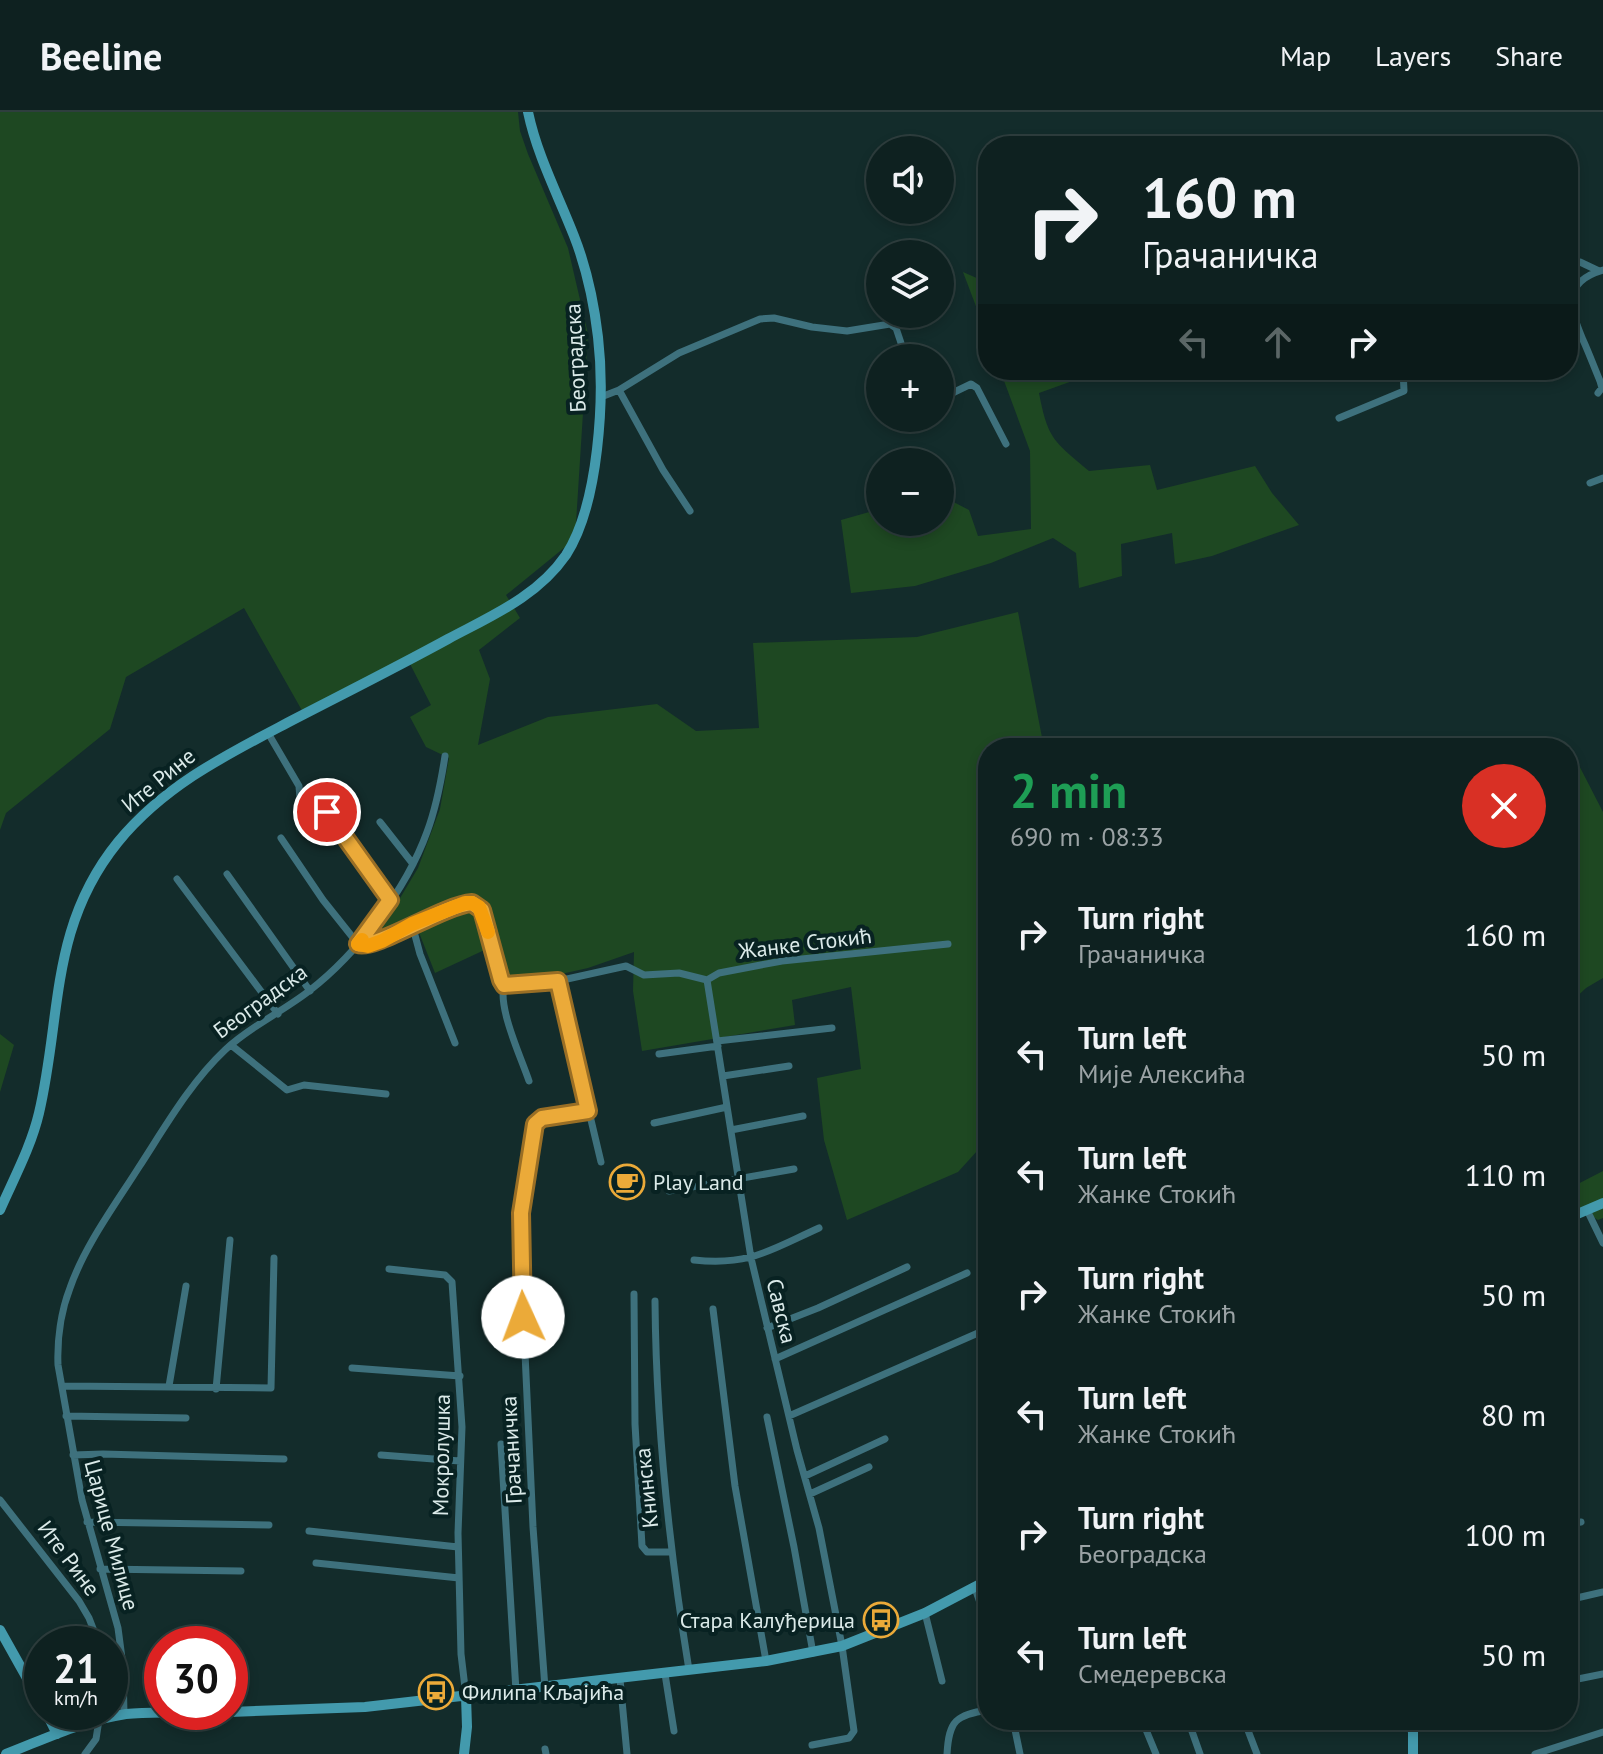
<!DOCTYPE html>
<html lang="en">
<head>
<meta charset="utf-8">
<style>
  body { margin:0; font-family:"PT Sans",sans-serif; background:#172929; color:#f1f3f6; height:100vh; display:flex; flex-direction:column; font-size:30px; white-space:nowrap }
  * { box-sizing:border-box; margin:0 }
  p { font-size:26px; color:#9ba3a5 }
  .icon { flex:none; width:44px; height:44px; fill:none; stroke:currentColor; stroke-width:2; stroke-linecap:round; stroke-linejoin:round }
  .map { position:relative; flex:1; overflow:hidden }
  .side { position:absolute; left:978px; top:626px; width:600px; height:992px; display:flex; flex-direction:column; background:#0e2120; border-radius:32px; box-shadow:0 4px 12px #0003,0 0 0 2px #2e3e3e }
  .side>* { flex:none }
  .top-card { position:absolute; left:978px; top:24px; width:600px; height:244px; border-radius:32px; box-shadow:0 4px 12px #0003,0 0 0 2px #2e3e3e; background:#0e2120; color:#f1f3f6; overflow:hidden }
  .tools { position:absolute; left:866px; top:24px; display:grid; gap:16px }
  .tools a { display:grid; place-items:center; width:88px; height:88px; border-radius:50%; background:#0e2120; box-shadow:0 4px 12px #0003,0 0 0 2px #2e3e3e; font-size:40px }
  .speed { position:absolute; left:24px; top:1514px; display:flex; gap:16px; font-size:40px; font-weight:700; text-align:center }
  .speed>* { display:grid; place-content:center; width:104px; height:104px; border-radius:50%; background:#0e2120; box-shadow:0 4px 12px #0003,0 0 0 2px #2e3e3e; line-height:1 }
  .speed small { font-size:20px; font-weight:400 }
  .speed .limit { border:12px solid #d22; background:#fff; color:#111 }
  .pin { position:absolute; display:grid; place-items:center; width:68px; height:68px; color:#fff; margin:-34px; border:4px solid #fff; border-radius:50%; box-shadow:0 2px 8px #0007 }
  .me { position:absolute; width:88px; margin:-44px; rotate:358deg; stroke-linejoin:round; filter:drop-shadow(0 0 6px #0008) }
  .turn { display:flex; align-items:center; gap:28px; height:168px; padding:0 32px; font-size:36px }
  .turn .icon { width:104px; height:104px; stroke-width:2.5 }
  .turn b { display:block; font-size:56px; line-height:68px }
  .lanes { display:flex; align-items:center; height:76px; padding:0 32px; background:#0003; justify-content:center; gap:40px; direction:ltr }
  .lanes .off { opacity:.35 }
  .round { display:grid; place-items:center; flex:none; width:84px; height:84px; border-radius:42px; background:#172929 }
  .head { display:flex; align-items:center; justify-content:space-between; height:136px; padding:0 32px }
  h1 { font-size:48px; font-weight:700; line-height:60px; color:#1e9e55 }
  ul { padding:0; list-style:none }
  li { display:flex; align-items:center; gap:24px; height:120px; padding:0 32px }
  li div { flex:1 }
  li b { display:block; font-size:30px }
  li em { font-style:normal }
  header { display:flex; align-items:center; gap:48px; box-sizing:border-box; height:112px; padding:0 40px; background:#0e2120; border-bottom:2px solid #2e3e3e }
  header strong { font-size:38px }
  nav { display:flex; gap:44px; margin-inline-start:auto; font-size:28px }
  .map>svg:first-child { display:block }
  .green { fill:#1e4822 }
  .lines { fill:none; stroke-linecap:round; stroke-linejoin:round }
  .street { stroke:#3e717d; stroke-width:7 }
  .secondary { stroke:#439aad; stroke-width:10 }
  .route-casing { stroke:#996e25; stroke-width:20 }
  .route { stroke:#ebaa39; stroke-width:14 }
  .slow { stroke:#f59e0b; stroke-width:14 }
  .labels { text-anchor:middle; stroke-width:8; stroke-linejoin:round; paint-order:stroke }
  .street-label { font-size:22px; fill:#dbeae9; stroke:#082222 }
  .poi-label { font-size:22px; fill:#dbeae9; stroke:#082222; text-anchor:start }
</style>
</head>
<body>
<header>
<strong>Beeline</strong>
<nav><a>Map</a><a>Layers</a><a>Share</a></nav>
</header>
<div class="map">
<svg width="1603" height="1642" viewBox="0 0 1603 1642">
  <rect width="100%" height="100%" fill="#132c2b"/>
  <path class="green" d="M0,0H518L520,19L528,42L568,136L588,222L575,427L506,483L520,506L479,538L490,567L478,633L548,605L657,592L696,619L759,616L753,531L917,525L1018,500L1044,636H988V1027L958,1060L847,1108L824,1028L817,966L861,957L851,875L792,888L795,913L642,939L633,879L634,840L588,856L552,864H507L491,835L435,861L416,813L378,823L418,756L440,697L449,646L426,635L410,605L431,593L408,548L304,602L244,496L126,565L110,617L6,701L0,718Z
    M963,160L988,171V226Z
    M1000,258H1103L1039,281C1048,328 1054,329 1089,359L1150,353L1157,378L1255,354L1272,381L1299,413L1212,444L1175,452L1172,421L1121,432L1122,464L1079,476L1076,441L1053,426L991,451L915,474L851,481L841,408L880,397V410H940V383L969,398L978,424L1031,417L1030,339Z
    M1569,634L1603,700V866L1586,876L1568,893V636H1566Z
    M0,922L14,933L0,980Z
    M1603,1059V1106L1598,1108L1568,1089V1077Z"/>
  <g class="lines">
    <path class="street" d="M1568,149L1580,150L1599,159
      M619,278L663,358L690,399
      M1598,281L1602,276L1600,269C1594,255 1589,241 1583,228C1570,197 1561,170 1603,158
      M601,285L619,278L679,241L760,207L774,206L812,215L847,219L890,212L896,216L906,246
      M940,287L971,272L977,276L1006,332
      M1339,306L1404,279L1403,258
      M1590,371L1603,366
      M268,621L299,674L300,687
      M327,700L390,788
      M380,710L413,752
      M281,726L323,788L358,832
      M227,762L310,879
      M177,767L278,902
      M412,812L420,842L455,931
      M358,832C376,838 443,792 472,791L482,798L501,868L504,873
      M707,868L751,1146L797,1338L819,1416L842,1534L854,1619L849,1626L812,1633
      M558,869L601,1050
      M504,873L558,869L626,854L644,863L679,861L707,868L719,861L782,849L948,832
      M504,873C498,897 521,945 529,969
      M717,929L832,916
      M231,933L287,978L304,973L386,982
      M659,942L718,934
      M723,964L789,954
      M654,1011L727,995
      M731,1018L803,1004
      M669,1079L794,1057
      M1587,1098L1603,1131
      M694,1148C750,1154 770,1138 819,1116
      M389,1157L445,1163L452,1170L462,1315L458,1421L461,1542L466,1584
      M634,1182L635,1312L642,1434L647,1440H671
      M655,1189C656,1313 669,1435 689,1558
      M713,1197L735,1374L766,1549
      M767,1216L818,1196L907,1155
      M775,1247L967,1161
      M352,1256L460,1264
      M62,1274L271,1276L274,1146
      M169,1274L186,1174
      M216,1277L230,1128
      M66,1304L186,1306
      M789,1304L978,1221
      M767,1305L794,1435L813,1541
      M501,1332L516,1579
      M73,1343L103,1342L284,1347
      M381,1343L460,1349
      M805,1364L885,1327
      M810,1382L869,1355
      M0,1388L79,1489L89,1506L99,1532
      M87,1410L269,1413
      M1568,1412L1581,1410
      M309,1419L458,1435
      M316,1451L459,1466
      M100,1457L241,1459
      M975,1476L988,1514
      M1568,1488L1603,1480
      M925,1501L942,1569
      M665,1562L674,1619
      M110,1565L124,1570
      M620,1567L627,1642
      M1568,1569L1603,1562
      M545,1576L533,1415L521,1154V1101L528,1046L537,1009L542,1006L588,999
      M124,1603L123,1554L118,1516L82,1388L58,1253C57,1228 61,1199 70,1176C85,1133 115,1093 139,1055C165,1015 190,971 225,938C249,915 282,900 309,879C357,842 406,778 427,720C436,696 441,670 445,644
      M1013,1608L1020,1642
      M1142,1608L1156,1642
      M1188,1608L1200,1642
      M1244,1608L1257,1642
      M1392,1608L1401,1616L1412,1617
      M545,1637L546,1642
      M85,1642L96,1627L99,1608
      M947,1642C949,1608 956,1603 988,1598
      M1535,1642L1603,1620"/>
    <path class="secondary" d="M0,1098C14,1066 31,1035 39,1001C62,903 49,815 118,730C164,674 224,644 287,611C341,583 395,556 448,527C491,504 537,485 566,443C599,392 605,285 598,225C594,191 587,157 574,124C558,83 537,43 528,0
      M1568,1106L1603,1091
      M0,1518L42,1593
      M46,1600L57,1622
      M230,1600L365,1595L766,1549L842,1534L925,1501L988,1468
      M1413,1608V1642
      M6,1642C45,1627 84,1608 126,1602C147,1600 169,1601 190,1600
      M464,1642L467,1615L466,1584"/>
  </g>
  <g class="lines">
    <g class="route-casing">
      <path id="route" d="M327,700L390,788L358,832C376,838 443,793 472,791L482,798L501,868L504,873L558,869L588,999L542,1006L535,1012L521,1101L523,1205"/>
    </g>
    <use href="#route" class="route"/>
    <path class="slow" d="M362,828L358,832L368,834L382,829L412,812L465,791H472L479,795L488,820"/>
  </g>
  <defs>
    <g id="cafe-ring" transform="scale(1.8)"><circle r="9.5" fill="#082222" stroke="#ebaa39" stroke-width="1.5"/><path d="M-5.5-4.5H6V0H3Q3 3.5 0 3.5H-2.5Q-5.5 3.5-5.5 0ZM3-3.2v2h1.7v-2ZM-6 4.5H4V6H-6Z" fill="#ebaa39"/></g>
    <g id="bus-ring" transform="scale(1.8)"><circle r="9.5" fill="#082222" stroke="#ebaa39" stroke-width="1.5"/><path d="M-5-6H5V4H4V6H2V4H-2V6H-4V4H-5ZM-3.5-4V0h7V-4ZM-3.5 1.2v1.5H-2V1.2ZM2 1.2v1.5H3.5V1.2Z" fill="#ebaa39"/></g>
  </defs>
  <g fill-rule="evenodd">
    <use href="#cafe-ring" x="627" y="1070"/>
    <use href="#bus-ring" x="881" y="1508"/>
    <use href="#bus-ring" x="436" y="1580"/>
  </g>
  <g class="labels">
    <g class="street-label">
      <text transform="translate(575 246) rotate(-93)" y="8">Београдска</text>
      <text transform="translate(158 668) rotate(-39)" y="8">Ите Рине</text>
      <text transform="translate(805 831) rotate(-7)" y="8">Жанке Стокић</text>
      <text transform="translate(260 889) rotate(-36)" y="8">Београдска</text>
      <text transform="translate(782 1199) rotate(76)" y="8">Савска</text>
      <text transform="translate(511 1338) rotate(-93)" y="8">Грачаничка</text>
      <text transform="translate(441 1343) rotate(-89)" y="8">Мокролушка</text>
      <text transform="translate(646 1376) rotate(-96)" y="8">Книнска</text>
      <text transform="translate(112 1423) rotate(75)" y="8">Царице Милице</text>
      <text transform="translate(69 1446) rotate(53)" y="8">Ите Рине</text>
    </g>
    <g class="poi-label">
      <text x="653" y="1078">Play Land</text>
      <text x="855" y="1516" text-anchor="end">Стара Калуђерица</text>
      <text x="462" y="1588">Филипа Кљајића</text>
    </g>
  </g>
</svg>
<div class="tools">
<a><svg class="icon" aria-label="sound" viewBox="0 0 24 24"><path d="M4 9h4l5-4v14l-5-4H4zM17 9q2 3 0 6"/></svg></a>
<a><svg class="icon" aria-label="layers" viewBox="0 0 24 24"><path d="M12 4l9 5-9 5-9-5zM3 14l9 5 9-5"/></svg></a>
<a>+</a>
<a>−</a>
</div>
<div class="speed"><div>21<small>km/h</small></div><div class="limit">30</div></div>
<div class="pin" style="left:327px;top:700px;background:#d93025"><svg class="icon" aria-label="arrive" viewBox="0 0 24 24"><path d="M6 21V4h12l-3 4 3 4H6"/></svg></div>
<svg class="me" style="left:523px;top:1205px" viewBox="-20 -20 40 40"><circle r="19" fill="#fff"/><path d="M0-13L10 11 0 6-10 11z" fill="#ebaa39"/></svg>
<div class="top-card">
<div class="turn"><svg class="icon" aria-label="right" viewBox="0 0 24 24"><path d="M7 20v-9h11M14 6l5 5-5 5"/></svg><div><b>160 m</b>Грачаничка</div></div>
<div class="lanes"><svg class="icon off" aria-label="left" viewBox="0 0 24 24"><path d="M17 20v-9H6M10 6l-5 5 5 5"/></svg><svg class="icon off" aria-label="ahead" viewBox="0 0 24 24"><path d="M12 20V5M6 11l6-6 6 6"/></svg><svg class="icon" aria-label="right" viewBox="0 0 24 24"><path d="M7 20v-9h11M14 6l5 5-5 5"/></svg></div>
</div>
<section class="side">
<div class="head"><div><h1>2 min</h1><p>690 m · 08:33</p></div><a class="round" style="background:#d93025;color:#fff"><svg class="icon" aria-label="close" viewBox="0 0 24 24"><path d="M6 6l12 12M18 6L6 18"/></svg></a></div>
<ul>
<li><svg class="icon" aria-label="right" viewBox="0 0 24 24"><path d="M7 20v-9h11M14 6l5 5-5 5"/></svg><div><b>Turn right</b><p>Грачаничка</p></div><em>160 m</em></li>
<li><svg class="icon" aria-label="left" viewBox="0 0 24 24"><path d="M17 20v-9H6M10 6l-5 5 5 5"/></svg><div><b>Turn left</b><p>Мије Алексића</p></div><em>50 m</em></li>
<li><svg class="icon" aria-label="left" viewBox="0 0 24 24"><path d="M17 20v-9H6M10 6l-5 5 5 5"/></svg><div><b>Turn left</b><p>Жанке Стокић</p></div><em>110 m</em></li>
<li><svg class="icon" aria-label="right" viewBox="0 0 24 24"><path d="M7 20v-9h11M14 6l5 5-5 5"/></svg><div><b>Turn right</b><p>Жанке Стокић</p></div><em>50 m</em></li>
<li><svg class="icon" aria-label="left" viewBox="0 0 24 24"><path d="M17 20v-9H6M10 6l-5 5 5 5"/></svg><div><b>Turn left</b><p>Жанке Стокић</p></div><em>80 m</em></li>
<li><svg class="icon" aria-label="right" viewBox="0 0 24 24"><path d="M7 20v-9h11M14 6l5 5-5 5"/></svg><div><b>Turn right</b><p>Београдска</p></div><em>100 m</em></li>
<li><svg class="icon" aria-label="left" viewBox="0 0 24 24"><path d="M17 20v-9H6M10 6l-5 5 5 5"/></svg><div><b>Turn left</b><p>Смедеревска</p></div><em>50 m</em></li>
</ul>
</section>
</div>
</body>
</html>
